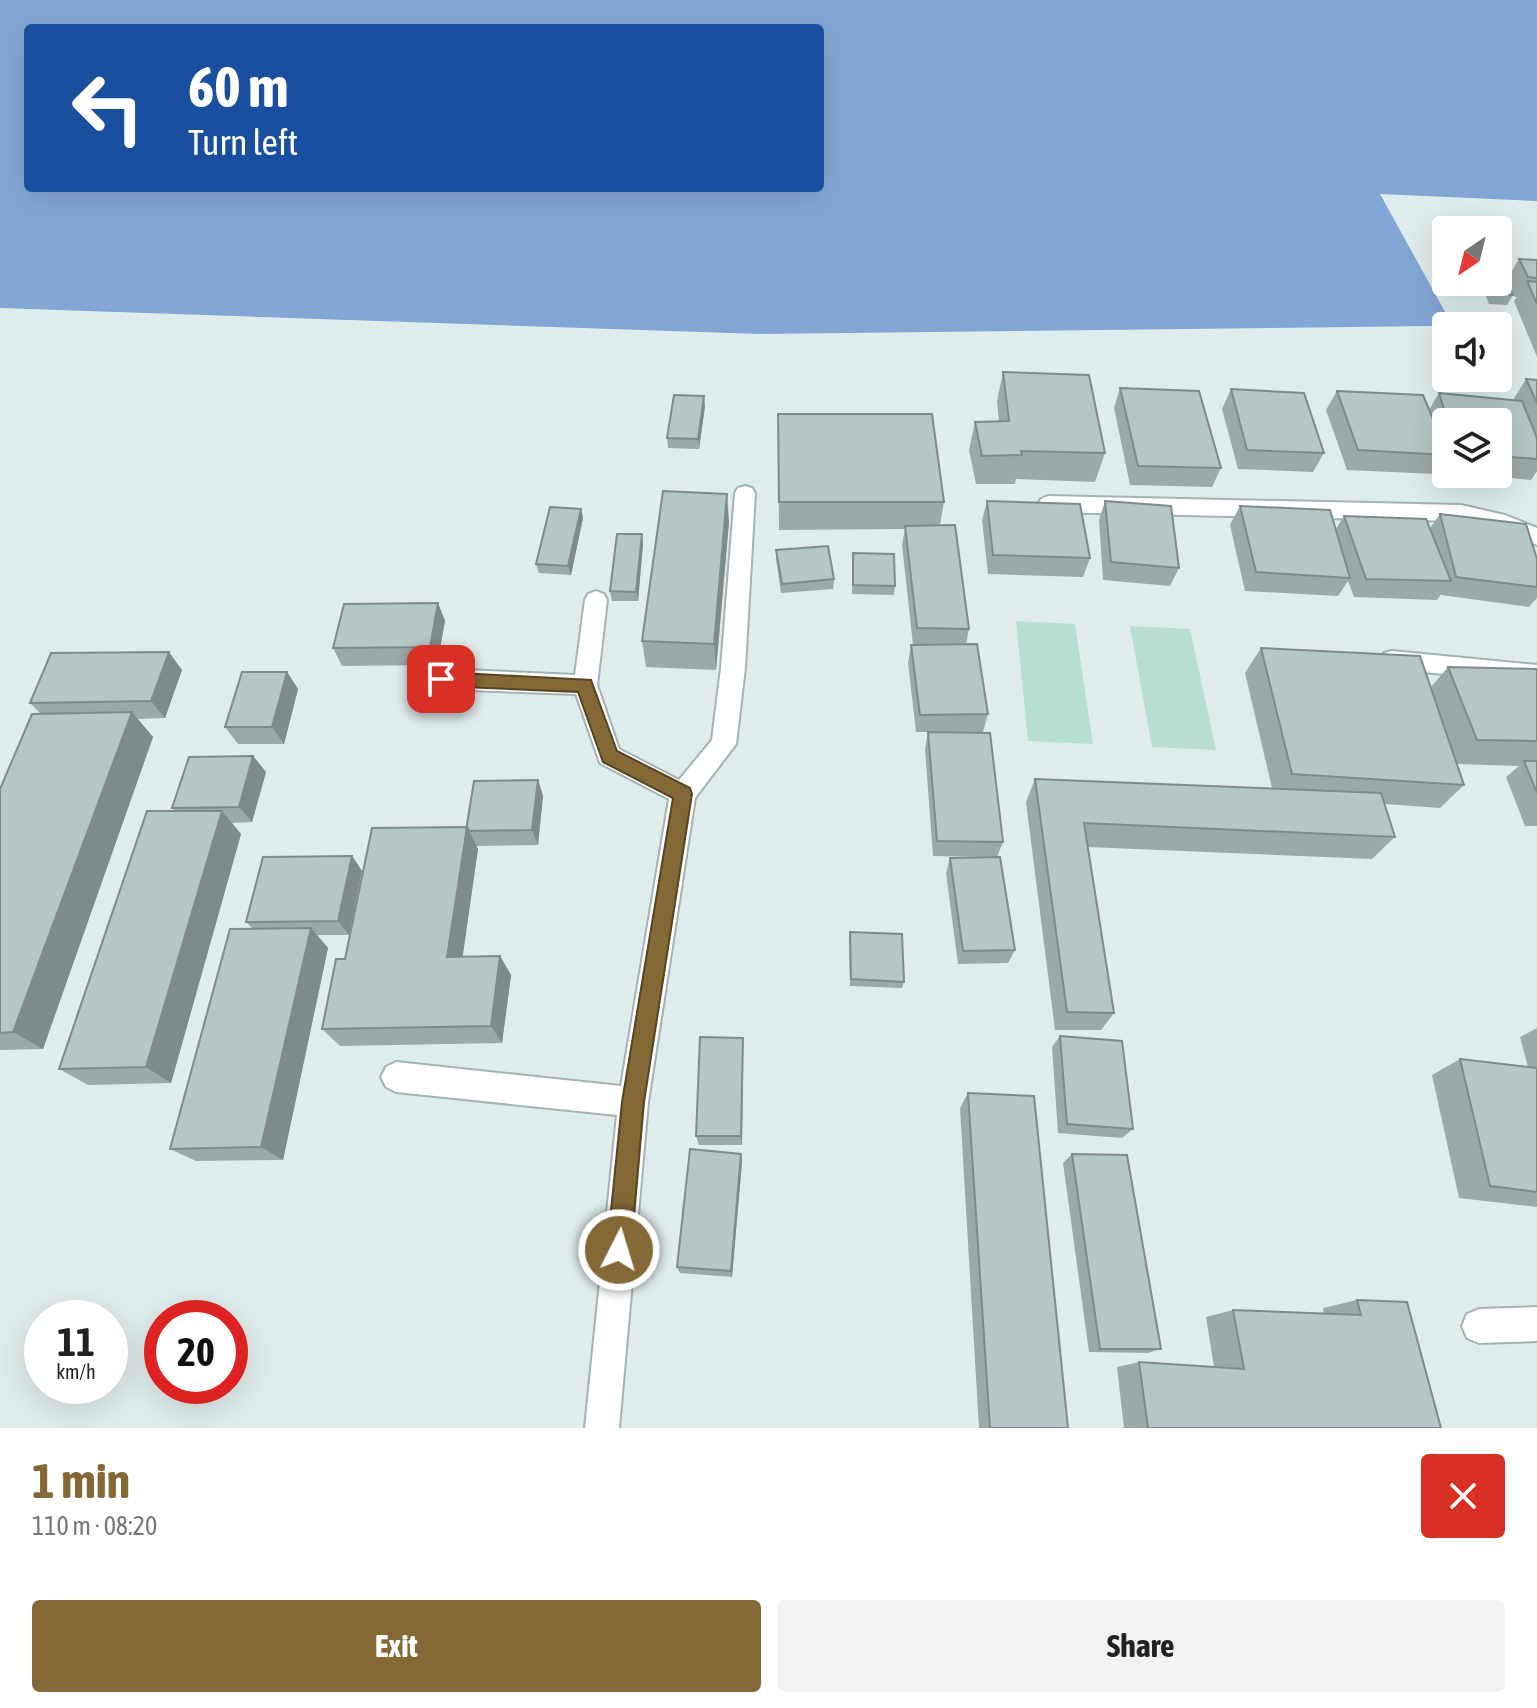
<!DOCTYPE html>
<html lang="en">
<head>
<meta charset="utf-8">
<style>
  body { margin:0; font-family:"Asap Condensed",sans-serif; background:#f2f2f2; color:#222; height:100vh; display:flex; flex-direction:column; font-size:30px; white-space:nowrap }
  * { box-sizing:border-box; margin:0 }
  p { font-size:26px; color:#767676 }
  .icon { flex:none; width:44px; height:44px; fill:none; stroke:currentColor; stroke-width:2; stroke-linecap:round; stroke-linejoin:round }
  .map { position:relative; height:1428px; overflow:hidden }
  .drawer { display:flex; flex-direction:column; background:#fff; flex:1 }
  .drawer>* { flex:none }
  .top-card { position:absolute; left:24px; top:24px; width:800px; height:168px; border-radius:8px; box-shadow:0 8px 32px #0002; background:#1a4fa0; color:#fff; overflow:hidden }
  .needle { width:52px; rotate:215deg }
  .fabs { position:absolute; left:1432px; top:216px; display:grid; gap:16px }
  .fabs a { display:grid; place-items:center; width:80px; height:80px; border-radius:8px; background:#fff; box-shadow:0 8px 32px #0002; font-size:40px }
  .speed { position:absolute; left:24px; top:1300px; display:flex; gap:16px; font-size:40px; font-weight:700; text-align:center }
  .speed>* { display:grid; place-content:center; width:104px; height:104px; border-radius:50%; background:#fff; box-shadow:0 8px 32px #0002; line-height:1 }
  .speed small { font-size:20px; font-weight:400 }
  .speed .limit { border:12px solid #d22; background:#fff; color:#111 }
  .pin { position:absolute; display:grid; place-items:center; width:68px; height:68px; color:#fff; margin:-34px; border-radius:16px; box-shadow:0 4px 12px #0006 }
  .me { position:absolute; width:88px; margin:-44px; rotate:5deg; stroke-linejoin:round; filter:drop-shadow(0 0 6px #0008) }
  .turn { display:flex; align-items:center; gap:28px; height:168px; padding:0 32px; font-size:36px }
  .turn .icon { width:104px; height:104px; stroke-width:2.5 }
  .turn b { display:block; font-size:56px; line-height:68px }
  .round { display:grid; place-items:center; flex:none; width:84px; height:84px; border-radius:8px; background:#f2f2f2 }
  .overview { display:flex; align-items:center; justify-content:space-between; height:136px; padding:0 32px }
  h1 { font-size:48px; font-weight:700; line-height:60px; color:#846835 }
  .cta { display:flex; gap:16px; margin-top:auto; padding:16px 32px }
  .cta a { flex:1; height:92px; border-radius:8px; background:#846835; color:#fff; font-size:32px; font-weight:700; line-height:92px; text-align:center }
  .cta a+a { background:#f2f2f2; color:#222 }
  .map>svg:first-child { display:block }
  .green { fill:#b6dfd1 }
  .water { fill:#83a7d5; fill-rule:evenodd }
  .lines { fill:none; stroke-linecap:round; stroke-linejoin:round }
  .lane-casing { stroke:#a2b3b3; stroke-width:4 }
  .street-casing { stroke:#a2b3b3; stroke-width:4 }
  .lane { fill:#fff; fill-rule:evenodd }
  .street { fill:#fff; fill-rule:evenodd }
  .wall { fill:#9baaa9 }
  .shaded-wall { fill:#7e8b8a }
  .building { fill:#b4c6c5; stroke:#7e8b8a; stroke-width:2 }
  .route { fill:#846835; stroke:#564422; stroke-width:2 }
</style>
</head>
<body>
<div class="map">
<svg width="1537" height="1428" viewBox="0 0 1537 1428">
  <rect width="100%" height="100%" fill="#dfeceb"/>
  <path class="green" d="M1016,621L1075,624L1093,744L1028,741Z
    M1130,626L1190,629L1216,750L1152,747Z"/>
  <path class="water" d="M0,0H1537V201L1380,194L1449,319L1433,326L760,334L0,308ZM28,28H820V188H28Z"/>
  <g class="lines">
    <g class="lane-casing">
      <path id="lane" d="M745,486L752,488L755,493L745,668L736,744L695,798L648,1102L619,1428H585L617,1115L396,1092L386,1087L381,1077L386,1067L396,1062L621,1086L669,799L600,763L576,694L441,689L433,686L429,679L433,672L441,669L575,675L585,600L588,594L596,591L604,594L607,600L597,685L619,749L679,780L712,740L721,668L735,493L738,488Z
        M1537,1307V1341L1479,1343L1467,1338L1462,1326L1467,1314L1479,1309Z"/>
    </g>
    <g class="street-casing">
      <path id="street" d="M1048,496L1461,505L1505,515L1537,528V545L1500,530L1461,521L1048,512L1041,509L1038,504L1041,499Z
        M1392,651L1537,665V683L1392,669L1384,667L1380,660L1384,653Z"/>
    </g>
    <use href="#lane" class="lane"/>
    <use href="#street" class="street"/>
  </g>
  <path class="wall" d="M1498,256L1505,272L1502,277L1507,279L1519,259L1537,260V357L1514,301L1517,297H1515L1508,282L1513,295L1507,305L1489,304L1482,286L1484,282H1498Z
    M1003,372L1105,453L1095,482L1016,479L1015,484H976L969,450L975,422L999,421L997,401Z
    M1526,379L1537,380V471L1531,480L1472,474H1498V422H1446V472L1445,471L1442,463L1435,474L1347,470L1326,410L1337,391L1429,410L1439,393L1513,400Z
    M1120,388L1221,468L1212,487L1130,485L1114,408Z
    M1231,389L1324,453L1313,472L1238,469L1222,409Z
    M705,406L699,449L668,448L667,438Z
    M778,414L944,502L940,525L969,629L966,644L988,714L983,732H936L1003,842L997,857L933,856L925,749L928,732H916L908,663L911,645H913L902,545L905,529L779,530Z
    M987,501L1090,558L1083,577L988,574L982,520Z
    M1105,501L1179,568L1170,586L1103,580L1099,520Z
    M1240,506L1336,529L1344,516L1430,528L1440,514L1537,559V598L1529,607L1441,595V594L1437,600L1354,597L1348,581L1338,596L1245,591L1230,525Z
    M581,509L583,518L571,575L539,573L536,564Z
    M729,522L716,670L646,667L642,641Z
    M643,544L638,601H612L610,591Z
    M776,550L834,579L833,589L781,593L776,559Z
    M853,553L895,586L894,595L852,594Z
    M438,603L445,621L437,665L342,666L333,648Z
    M1261,648L1431,687L1448,667L1537,669V826H1525L1506,777L1519,766L1457,764L1464,785L1440,808L1385,804L1395,837L1372,859L1088,847L1114,1013L1101,1030H1055L1026,802L1035,779L1272,788L1245,673Z
    M182,670L165,718L137,719L153,737L43,1049L0,1050V789L41,714L30,703Z
    M287,672L298,689L284,744H238L225,727Z
    M253,756L266,772L252,822L232,823L241,834L171,1083L88,1085L59,1069L175,811L172,808Z
    M538,780L543,796L538,845L476,846L478,849L462,957L500,956L511,975L502,1043L340,1046L322,1029L467,827Z
    M352,856L362,871L349,935H317L328,948L283,1160L196,1161L170,1149L253,929L246,922Z
    M950,858L1015,950L1008,963L958,964L946,873Z
    M850,932L904,982L902,988L850,986L849,939Z
    M1537,1028V1207L1459,1198L1432,1075L1460,1059L1528,1067L1520,1037Z
    M1060,1036L1133,1129L1122,1138L1058,1133L1052,1047Z
    M743,1049L742,1145H699L696,1136Z
    M968,1093L1068,1428H979L960,1108Z
    M741,1154L742,1162L732,1277L680,1273L677,1267Z
    M1072,1154L1161,1349L1148,1353L1089,1352L1063,1163Z
    M1357,1300L1441,1428H1124L1117,1367L1139,1362L1214,1367L1206,1317L1233,1310L1324,1313L1323,1308Z"/>
  <path class="shaded-wall" d="M704,396L705,406L699,449L698,439Z
    M727,494L729,522L716,670L714,644Z
    M581,509L583,518L571,575L568,566Z
    M642,534L643,544L638,601L636,592Z
    M438,603L445,621L437,665L430,647Z
    M169,652L182,670L165,718L151,701Z
    M287,672L298,689L284,744L272,727Z
    M132,712L153,737L43,1049L13,1032Z
    M253,756L266,772L252,822L239,807Z
    M538,780L543,796L538,845L532,830Z
    M222,811L241,834L171,1083L146,1067Z
    M467,827L478,849L460,976L447,957Z
    M352,856L362,871L349,935L338,921Z
    M311,928L328,948L283,1160L261,1147Z
    M500,956L511,975L502,1043L491,1026Z
    M743,1038V1049L742,1145L741,1136Z
    M741,1154L742,1162L732,1277L731,1271Z"/>
  <path class="building" d="M1498,256H1500L1505,272L1498,271Z
    M1519,259L1537,260V278L1528,277Z
    M1498,276L1506,277L1513,295L1495,294L1490,282H1498Z
    M1527,281L1537,282V304Z
    M1003,372L1089,375L1105,453L1021,451L1022,455L982,456L975,422L1009,421Z
    M1526,379L1537,380V403Z
    M1120,388L1199,391L1221,468L1138,466Z
    M1231,389L1304,393L1324,453L1247,450Z
    M1337,391L1423,395L1446,450V455L1358,450Z
    M1439,393L1522,401L1537,438V459L1498,456V422H1448Z
    M674,395L704,396L698,439L667,438Z
    M778,414H932L944,502H779Z
    M663,491L727,494L714,644L642,641Z
    M987,501L1080,504L1090,558L993,555Z
    M1105,501L1171,506L1179,568L1111,562Z
    M1240,506L1330,510L1350,578L1256,572Z
    M550,507L581,509L568,566L536,564Z
    M1440,514L1526,524L1537,559V587L1456,577Z
    M1344,516L1426,519L1451,581L1366,579Z
    M955,525L969,629L917,628L905,526Z
    M617,534H642L636,592L610,591Z
    M828,546L834,579L782,584L776,550Z
    M853,553L894,554L895,586L853,585Z
    M438,603L430,647L333,648L344,604Z
    M977,644L988,714L920,715L911,645Z
    M1261,648L1420,656L1464,785L1292,774Z
    M169,652L151,701L30,703L51,653Z
    M1448,667L1537,669V741L1477,740Z
    M242,672H287L272,727H225Z
    M132,712L13,1032L0,1033V789L32,714Z
    M928,732L990,733L1003,842L937,841Z
    M253,756L239,807L172,808L189,757Z
    M1524,761H1537V793Z
    M1035,779L1381,793L1395,837L1084,823L1114,1013L1067,1012Z
    M538,780L532,830L469,831L467,827L466,831L474,781Z
    M147,811H222L146,1067L59,1069Z
    M467,827L447,957L500,956L491,1026L322,1029L336,959H345L372,828Z
    M352,856L338,921L246,922L263,857Z
    M1000,857L1015,950L963,951L950,858Z
    M311,928L261,1147L170,1149L230,929Z
    M850,932L902,934L904,982L851,979Z
    M1060,1036L1122,1041L1133,1129L1067,1124Z
    M700,1037L743,1038L741,1136H696Z
    M1460,1059L1537,1068V1192L1490,1186Z
    M968,1093L1034,1096L1068,1428H990Z
    M690,1149L741,1154L731,1271L677,1267Z
    M1072,1154L1127,1155L1161,1349H1100Z
    M1357,1300L1407,1302L1441,1428H1148L1139,1362L1244,1369L1233,1310L1361,1315Z"/>
  <path class="route" d="M441,672L591,680L617,751L690,788L692,794L644,1102L631,1250L628,1259L619,1262L610,1259L607,1250L622,1102L673,798L603,762L578,692L441,686L432,679Z"/>
</svg>
<div class="fabs">
<a><svg class="needle" viewBox="-14 -14 28 28"><path d="M0-13l5 13h-10z" fill="#e53935"/><path d="M0 13l5-13h-10z" fill="#767676"/></svg></a>
<a><svg class="icon" aria-label="sound" viewBox="0 0 24 24"><path d="M4 9h4l5-4v14l-5-4H4zM17 9q2 3 0 6"/></svg></a>
<a><svg class="icon" aria-label="layers" viewBox="0 0 24 24"><path d="M12 4l9 5-9 5-9-5zM3 14l9 5 9-5"/></svg></a>
</div>
<div class="speed"><div>11<small>km/h</small></div><div class="limit">20</div></div>
<div class="pin" style="left:441px;top:679px;background:#d93025"><svg class="icon" aria-label="arrive" viewBox="0 0 24 24"><path d="M6 21V4h12l-3 4 3 4H6"/></svg></div>
<svg class="me" style="left:619px;top:1250px" viewBox="-20 -20 40 40"><circle r="17" fill="#846835" stroke="#fff" stroke-width="3"/><path d="M0-11L8 9 0 5-8 9z" fill="#fff"/></svg>
<div class="top-card">
<div class="turn"><svg class="icon" aria-label="left" viewBox="0 0 24 24"><path d="M17 20v-9H6M10 6l-5 5 5 5"/></svg><div><b>60 m</b>Turn left</div></div>
</div>
</div>
<section class="drawer">
<div class="overview"><div><h1>1 min</h1><p>110 m · 08:20</p></div><a class="round" style="background:#d93025;color:#fff"><svg class="icon" aria-label="close" viewBox="0 0 24 24"><path d="M6 6l12 12M18 6L6 18"/></svg></a></div>
<div class="cta"><a>Exit</a><a>Share</a></div>
</section>
</body>
</html>
